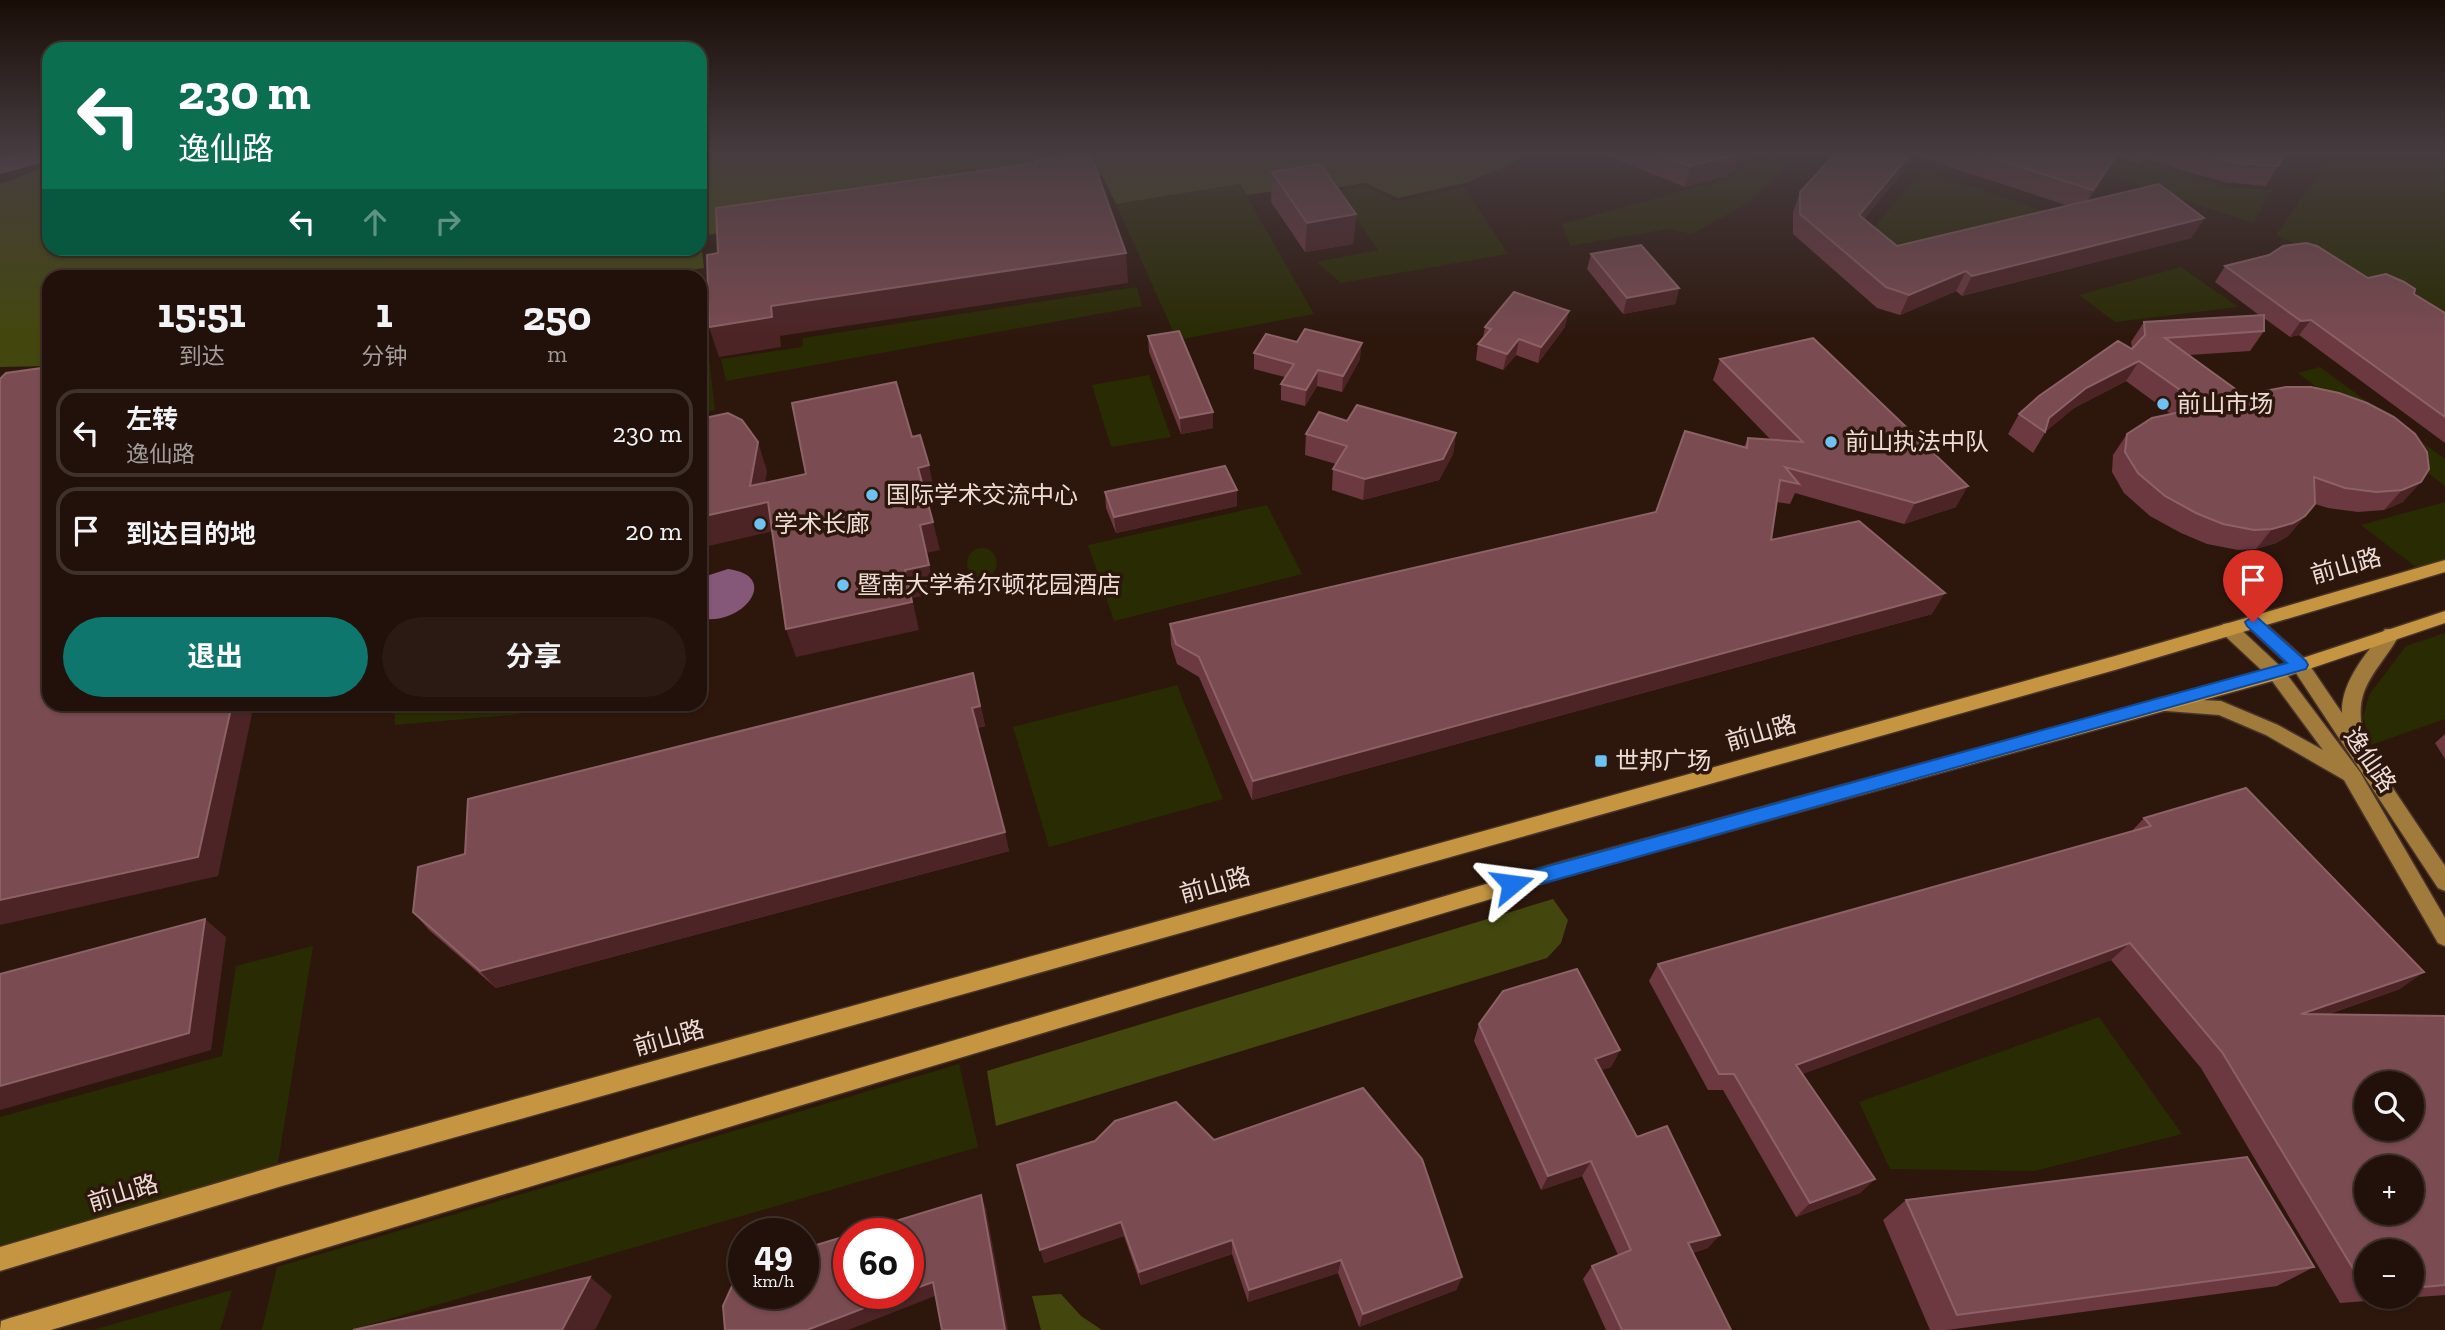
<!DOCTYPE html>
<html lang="zh">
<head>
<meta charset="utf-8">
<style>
  body { margin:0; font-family:"Zilla Slab","Noto Sans SC",serif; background:#2a1a13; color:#f1f3f6; height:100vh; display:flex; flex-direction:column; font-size:26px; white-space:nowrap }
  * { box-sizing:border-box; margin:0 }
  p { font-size:23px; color:#a29d9c }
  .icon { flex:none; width:38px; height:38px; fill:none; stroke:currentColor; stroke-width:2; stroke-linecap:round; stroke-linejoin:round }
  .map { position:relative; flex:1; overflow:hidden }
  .details { position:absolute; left:42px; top:270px; width:665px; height:441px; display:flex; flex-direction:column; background:#22110a; border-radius:21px; box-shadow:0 2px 5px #0004,0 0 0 2px #3f312b }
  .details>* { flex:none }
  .hud { position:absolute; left:42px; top:42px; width:665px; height:214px; border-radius:21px; box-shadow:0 2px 5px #0004,0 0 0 2px #3f312b; background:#0b6e4f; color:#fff; overflow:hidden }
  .controls { position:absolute; left:2354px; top:1071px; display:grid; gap:14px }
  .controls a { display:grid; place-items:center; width:70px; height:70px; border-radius:50%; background:#22110a; box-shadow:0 2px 5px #0004,0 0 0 2px #3f312b; font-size:35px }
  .speed { position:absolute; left:728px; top:1218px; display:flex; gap:14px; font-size:35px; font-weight:700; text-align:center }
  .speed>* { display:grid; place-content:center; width:91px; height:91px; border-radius:50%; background:#22110a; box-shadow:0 2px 5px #0004,0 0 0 2px #3f312b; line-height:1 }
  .speed small { font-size:18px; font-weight:400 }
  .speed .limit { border:10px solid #d22; background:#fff; color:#111 }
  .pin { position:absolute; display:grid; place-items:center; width:60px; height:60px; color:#fff; margin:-72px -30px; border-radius:50% 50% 50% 0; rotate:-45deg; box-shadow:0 0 7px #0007 }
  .pin .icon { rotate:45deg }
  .me { position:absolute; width:77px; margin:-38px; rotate:74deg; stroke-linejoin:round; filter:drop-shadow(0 0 5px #0008) }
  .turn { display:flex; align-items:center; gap:24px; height:147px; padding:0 21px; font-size:32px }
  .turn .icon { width:91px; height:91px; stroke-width:2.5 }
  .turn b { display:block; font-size:49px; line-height:60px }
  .lanes { display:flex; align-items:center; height:66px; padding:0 21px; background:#0003; justify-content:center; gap:35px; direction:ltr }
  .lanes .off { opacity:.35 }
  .eta { display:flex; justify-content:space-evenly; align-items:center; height:119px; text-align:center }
  .eta b { font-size:42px; font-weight:700; line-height:49px }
  .button { display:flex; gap:14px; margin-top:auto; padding:14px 21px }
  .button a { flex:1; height:80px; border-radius:42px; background:#0f766e; color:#fff; font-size:28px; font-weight:700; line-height:80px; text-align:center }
  .button a+a { background:#2a1a13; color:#f1f3f6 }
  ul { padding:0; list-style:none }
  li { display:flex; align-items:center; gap:21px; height:88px; margin:0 14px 10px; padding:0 7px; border:4px solid #3f312b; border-radius:21px }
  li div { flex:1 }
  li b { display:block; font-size:26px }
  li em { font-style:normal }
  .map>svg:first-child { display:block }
  .green { fill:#292b03 }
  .forest { fill:#43470d }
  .water { fill:#855778 }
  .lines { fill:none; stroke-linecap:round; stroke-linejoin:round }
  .secondary-casing { stroke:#483329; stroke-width:3 }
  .primary-casing { stroke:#483329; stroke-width:3 }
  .secondary { fill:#a07b3c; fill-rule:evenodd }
  .primary { fill:#c59541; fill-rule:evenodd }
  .wall { fill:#6c3941; fill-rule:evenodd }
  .shaded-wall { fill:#4d2426 }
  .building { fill:#7a4b51; stroke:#8c6266; stroke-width:2; fill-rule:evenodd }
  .route { fill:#1a73e8; stroke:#114b97; stroke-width:2 }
  .poi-dot { fill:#6ec2f3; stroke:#2d170d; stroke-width:2.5 }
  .labels { text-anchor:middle; stroke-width:7; stroke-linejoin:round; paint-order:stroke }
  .poi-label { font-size:24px; fill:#edddd6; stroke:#2d170d; text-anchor:start }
  .street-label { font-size:24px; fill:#edddd6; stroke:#2d170d }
</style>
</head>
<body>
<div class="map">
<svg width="2445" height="1330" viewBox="0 0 2445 1330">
  <rect width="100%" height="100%" fill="#2d170d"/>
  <path class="green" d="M1764,152L1792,161L1750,202L1692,234L1667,229L1570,246L1562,224L1728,178Z
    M2035,152H2096L2144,167L2149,162L2228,187L2272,190L2253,223Z
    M2334,152H2445V311L2276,235Z
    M1922,169L2052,214L1927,246L1885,244L1873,229Z
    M1240,184L1314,314L1177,340L1116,204Z
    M1364,186L1398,202L1464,187L1508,254L1341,283L1316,262L1378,250L1337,191Z
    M2181,267L2238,307L2115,322L2079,295Z
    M1137,287L1142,306L726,381L721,359L802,347L803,338Z
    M700,305H703L715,410L700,413Z
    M2320,367L2445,459V486L2298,373Z
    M1149,375L1171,437L1111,447L1092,385Z
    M2445,502V560L2417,568L2361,525Z
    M1267,505L1302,574L1114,621L1088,545Z
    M967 563a15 15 0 1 1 30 0a15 15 0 1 1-30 0Z
    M2445,633V719L2371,745L2363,717L2369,695L2406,646Z
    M1177,685L1223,799L1049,847L1013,727Z
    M394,704H568L511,715L395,725Z
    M313,946L277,1169L0,1249V1117L222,1056L236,966Z
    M2099,1017L2182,1134L2034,1171L1890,1169L1859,1102Z
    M959,1064L978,1147L351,1330H262L277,1267Z
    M232,1290L220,1330H93Z"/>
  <path class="forest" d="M700,152H1537L1469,182L1398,198L1365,183L1335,188L1330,183L1247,195L1240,184L1116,204L1102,175L700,236L704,268L649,276H49V366L0,367V184L49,165V248H700Z
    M1553,899L1568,920L1561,943L1547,958L996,1126L987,1071Z
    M1061,1294L1081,1316L1102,1330H1041L1032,1296Z"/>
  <path class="water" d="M19,152H49V161L0,174V157Z
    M728,569C783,576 741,628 700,618V578Z"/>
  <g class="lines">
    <g class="secondary-casing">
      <path id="secondary" d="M2253,616L2259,618L2306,660L2342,713C2341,681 2367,653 2385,629H2397L2400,634C2378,673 2351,687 2364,737L2362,742L2445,866V891L2438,888L2294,670L2247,626L2244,622L2247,618Z
        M2229,623L2235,624L2282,668L2360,772L2445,918V946L2438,943L2344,780L2266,735L2219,715L2154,710L2151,705L2154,700L2160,698L2221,701L2278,725L2323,750L2270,678L2223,634L2220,629L2223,624Z"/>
    </g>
    <g class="primary-casing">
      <path id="primary" d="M2445,560V572L2115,670L282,1186L0,1271V1247L282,1164L2115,656Z
        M2445,611V623L2276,680L1564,877L51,1330H0L1,1321L10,1318L1564,861L2275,667Z"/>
    </g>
    <use href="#secondary" class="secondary"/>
    <use href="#primary" class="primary"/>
  </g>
  <path class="wall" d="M1597,152H1754L1752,156L1726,176L1685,187Z
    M1837,152H2286L2266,186L2224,182L2144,159L2140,164L2117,157L2088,201L2204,218L2191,238L1962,296L1956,291L1900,315L1877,308L1793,234V212L1800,192ZM1916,156L2069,206L1897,246L1864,219Z
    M1272,172L1356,214L1353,244L1305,252L1271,202Z
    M1591,254L1679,288L1675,304L1623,314L1587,269Z
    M2225,266L2368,278L2414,294L2445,313V443L2299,335L2290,337L2264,318V331L2250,351L2189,355L2252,401L2415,434L2403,502L2384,510L2358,512L2328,508L2315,504L2288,536L2276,543L2256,549L2238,550L2207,544L2181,533L2150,516L2124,493L2112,472L2113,455L2127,434L2171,414L2126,381L2074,408L2046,431L2033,453L2008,434L2019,414L2132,349L2131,342L2144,322L2259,315L2215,282Z
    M1485,327H1565L1538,363L1516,355L1503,370L1476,360L1478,344L1483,338Z
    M1148,336L1213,428L1181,434L1149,352Z
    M1254,353L1360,359L1342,392L1317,386L1305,406L1281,400V384L1285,377L1254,369Z
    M1720,359L1956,507L1904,524L1795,493L1790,504L1777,502L1771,540L1932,614L1252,800L1199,677L1177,664L1171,645L1170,624L1656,512L1744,447L1748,438L1771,440L1713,380Z
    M1347,421L1456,433L1453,454L1439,480L1363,500L1332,490L1333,469L1336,464L1305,455L1306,434Z
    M1237,490V506L1116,533L1106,508L1105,492Z
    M973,673L985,726L977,728L1009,851L496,988L429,930L413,912L418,867L465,854L468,799Z
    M2445,734V759L2435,743Z
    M2144,818L2400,989L2326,1015L2445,1016V1295L2340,1303L2201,1068L2111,960L1802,1074L1875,1179L1860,1193L1796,1217L1723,1090H1708L1649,981L1658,964L2131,832ZM2366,1251H2412V1297H2366Z
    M1479,1024L1620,1050L1611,1067L1601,1070L1637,1137L1708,1248L1692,1253L1731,1330H1606L1583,1279L1592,1266L1618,1255L1582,1176L1541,1190L1474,1041Z
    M1214,1140L1462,1277L1456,1290L1359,1327L1338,1273L1248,1302L1232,1254L1141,1285L1124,1236L1044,1263Z
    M1906,1200L2314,1267L2277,1286L1947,1330H1930L1883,1220Z"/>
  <path class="shaded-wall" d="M1737,152H1754L1752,156L1726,176L1685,187L1690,166Z
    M1912,152H1918L1916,156L1851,235L1859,215Z
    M2118,152H2120L2117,157L2082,210L2093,190Z
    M1356,214L1353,244L1305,252L1307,223Z
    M2204,218L2191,238L1962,296L1972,276Z
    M1126,253L1128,283L780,336L781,347L719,357L709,327L771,306Z
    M1966,271L1956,291L1900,315L1909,295Z
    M1679,288L1675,304L1623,314L1627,298Z
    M1569,311L1565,327L1538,363L1541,347Z
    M2311,320L2299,335L2290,337L2301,321Z
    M1519,339L1516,355L1503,370L1507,354Z
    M1362,343L1360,359L1342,392L1343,376Z
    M2139,361L2126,381L2074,408L2045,432L2049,418L2086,388Z
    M1318,370L1317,386L1305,406L1306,390Z
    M1213,412V428L1181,434L1180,418Z
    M1456,433L1453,454L1439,480L1363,500L1365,479Z
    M758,442L767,471L762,503L768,502L778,530L700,548V517L750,486Z
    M929,465L935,494L924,496L918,468Z
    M2421,482L2403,502L2384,510L2402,490Z
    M1968,486L1956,507L1904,524L1915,503Z
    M1237,490V506L1116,533L1114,517Z
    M2315,504L2288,536L2276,543L2256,549L2272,529Z
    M933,522L940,550L926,553L920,525Z
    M929,565L936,593L912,598L919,630L796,657L786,629L905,570Z
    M1945,593L1932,614L1252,800L1253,781Z
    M232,704H254L218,876L0,925V900Z
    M980,706L985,726L977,728L972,708Z
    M1005,832L1009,851L496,988L480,971Z
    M205,919L226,937L211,1050L0,1110V1086Z
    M2130,943L2111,960L1784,1081L1796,1065Z
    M2424,972L2400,989L2279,1031L2301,1014Z
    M1620,1050L1611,1067L1586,1075L1595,1059Z
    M1591,1161L1582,1176L1541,1190L1548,1176Z
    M1875,1179L1860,1193L1796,1217L1810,1203Z
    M981,1195L986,1209L1008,1330H1005Z
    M1121,1222L1124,1236L1044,1263L1040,1250Z
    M1720,1235L1708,1248L1677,1257L1688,1243Z
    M1232,1240V1254L1141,1285L1139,1272Z
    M1341,1260L1338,1273L1248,1302L1249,1290Z
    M590,1277L612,1296L595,1330H562Z
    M1462,1277L1456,1290L1359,1327L1363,1314Z
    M933,1282L940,1294L848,1330H807L903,1293H908V1291Z"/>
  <path class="building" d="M1653,152H1737L1732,156L1690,166Z
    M1837,152H1912L1859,215L1897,246L2159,184L2204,218L1972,276L1966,271L1909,295L1886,287L1800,214V192Z
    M1973,152H2118L2093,190Z
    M2197,152H2286L2278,166L2236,163Z
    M1090,153L1126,253L771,306L772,317L709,327L707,255L718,253L716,208L1037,163L1036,160Z
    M1320,164L1356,214L1307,223L1272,172Z
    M2306,243L2317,246L2368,278L2386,274L2404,282L2415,289L2414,294L2445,313V417L2311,320L2301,321L2225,266L2269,255L2283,246Z
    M1641,245L1679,288L1627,298L1591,254Z
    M1514,292L1569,311L1541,347L1519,339L1507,354L1478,344L1491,329L1485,327Z
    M2264,315V331L2165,338L2252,401L2265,391L2286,387H2311L2339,393L2367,403L2394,417L2415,434L2427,452L2429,469L2421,482L2402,490L2376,492L2345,488L2314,477L2315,504L2305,516L2293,523L2272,529L2254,530L2223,524L2196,513L2165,496L2138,473L2125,452L2127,434L2152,418L2204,407L2139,361L2086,388L2049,418L2045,432L2019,414L2039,396L2118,341L2132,349L2145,335L2144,322Z
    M1305,329L1362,343L1343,376L1318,370L1306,390L1281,384L1294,364L1254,353L1266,334L1297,342Z
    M1179,331L1213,412L1180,418L1148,336Z
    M1813,338L1968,486L1915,503L1785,467L1799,484L1780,480L1771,540L1859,521L1945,593L1253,781L1199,657L1176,644L1170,624L1656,512L1685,431L1747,448L1748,438L1803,442L1720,359Z
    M49,367V704H232L198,857L0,900V379L6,373Z
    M896,382L912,437L920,435L929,465L918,468L933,522L920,525L929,565L905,570L912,602L786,629L768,502L700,517V419L728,413L742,420L758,442L750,486L806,474L792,403Z
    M1357,405L1456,433L1443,459L1365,479L1333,469L1347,446L1306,434L1319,412L1347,421Z
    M1225,466L1237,490L1114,517L1105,492Z
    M973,673L980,706L972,708L1005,832L480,971L413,912L418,867L465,854L468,799Z
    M2246,788L2424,972L2301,1014L2445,1016V1285L2412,1288V1251H2366V1290L2222,1052L2130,943L1796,1065L1875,1179L1810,1203L1734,1074H1719L1658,964L2151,826L2144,818ZM2366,1083H2412V1129H2366ZM2366,1167H2412V1213H2366Z
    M205,919L189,1033L0,1086V974Z
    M1577,969L1620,1050L1595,1059L1637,1137L1667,1126L1720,1235L1688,1243L1731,1330H1622L1592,1266L1631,1250L1591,1161L1548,1176L1479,1024L1503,991Z
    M1363,1088L1422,1159L1462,1277L1363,1314L1341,1260L1249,1290L1232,1240L1139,1272L1121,1222L1040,1250L1017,1165L1095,1141L1115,1121L1176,1102L1214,1140Z
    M2247,1157L2314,1267L1957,1315L1906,1200Z
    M981,1195L1005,1330H942L933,1282L908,1291V1234H853Z
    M849,1235V1293H903L807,1330H725L723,1306L732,1286L744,1276V1293H803V1249Z
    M590,1277L562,1330H353Z"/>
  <linearGradient id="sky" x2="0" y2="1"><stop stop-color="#190d07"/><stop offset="0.45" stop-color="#463c40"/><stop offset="1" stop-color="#463c40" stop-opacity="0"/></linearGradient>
  <rect width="2445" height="338" fill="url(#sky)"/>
  <path class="route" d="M2253,616L2258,618L2306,661L2308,665L2306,669L1512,892L1506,889L1503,884L1506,878L1512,876L2287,663L2247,626L2245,622Z"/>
  <g class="poi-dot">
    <circle cx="2163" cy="404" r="7"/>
    <circle cx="1831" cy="442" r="7"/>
    <circle cx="872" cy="495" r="7"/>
    <circle cx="760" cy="524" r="7"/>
    <circle cx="843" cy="585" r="7"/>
    <rect x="1594" y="754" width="14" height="14" rx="3.5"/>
  </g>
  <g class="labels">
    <g class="poi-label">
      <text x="2177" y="412">前山市场</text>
      <text x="1845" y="450">前山执法中队</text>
      <text x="886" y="503">国际学术交流中心</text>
      <text x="774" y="532">学术长廊</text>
      <text x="857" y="593">暨南大学希尔顿花园酒店</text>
      <text x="1615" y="769">世邦广场</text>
    </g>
    <g class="street-label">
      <text transform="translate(2346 566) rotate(-16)" y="8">前山路</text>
      <text transform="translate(1761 733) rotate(-16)" y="8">前山路</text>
      <text transform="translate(2370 760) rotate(56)" y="8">逸仙路</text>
      <text transform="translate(1215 885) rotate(-16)" y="8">前山路</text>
      <text transform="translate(669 1038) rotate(-16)" y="8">前山路</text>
      <text transform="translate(123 1193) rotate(-17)" y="8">前山路</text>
    </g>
  </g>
</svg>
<div class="controls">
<a><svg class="icon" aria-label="search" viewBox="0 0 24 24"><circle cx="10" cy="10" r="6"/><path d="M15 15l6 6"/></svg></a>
<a>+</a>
<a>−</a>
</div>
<div class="speed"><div>49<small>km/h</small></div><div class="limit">60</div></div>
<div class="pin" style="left:2253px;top:622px;background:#d93025"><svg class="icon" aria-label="arrive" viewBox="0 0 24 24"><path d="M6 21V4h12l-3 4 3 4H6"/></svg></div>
<svg class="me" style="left:1512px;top:884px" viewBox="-20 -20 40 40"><path d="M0-17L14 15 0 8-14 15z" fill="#1a73e8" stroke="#fff" stroke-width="4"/></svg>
<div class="hud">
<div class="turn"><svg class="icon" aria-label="left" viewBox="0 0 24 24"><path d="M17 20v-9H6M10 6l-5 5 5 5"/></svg><div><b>230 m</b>逸仙路</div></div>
<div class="lanes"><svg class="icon" aria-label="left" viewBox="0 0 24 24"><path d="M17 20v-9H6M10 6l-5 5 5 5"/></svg><svg class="icon off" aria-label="ahead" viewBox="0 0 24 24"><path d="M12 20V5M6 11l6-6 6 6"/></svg><svg class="icon off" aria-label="right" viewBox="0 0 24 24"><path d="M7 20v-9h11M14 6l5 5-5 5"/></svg></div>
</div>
<section class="details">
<div class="eta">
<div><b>15:51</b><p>到达</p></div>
<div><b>1</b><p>分钟</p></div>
<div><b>250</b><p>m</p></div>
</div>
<ul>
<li><svg class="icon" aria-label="left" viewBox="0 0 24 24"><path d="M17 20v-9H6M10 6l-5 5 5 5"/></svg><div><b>左转</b><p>逸仙路</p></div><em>230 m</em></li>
<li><svg class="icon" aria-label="arrive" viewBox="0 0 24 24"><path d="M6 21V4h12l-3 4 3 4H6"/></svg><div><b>到达目的地</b></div><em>20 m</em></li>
</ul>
<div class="button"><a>退出</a><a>分享</a></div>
</section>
</div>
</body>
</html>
